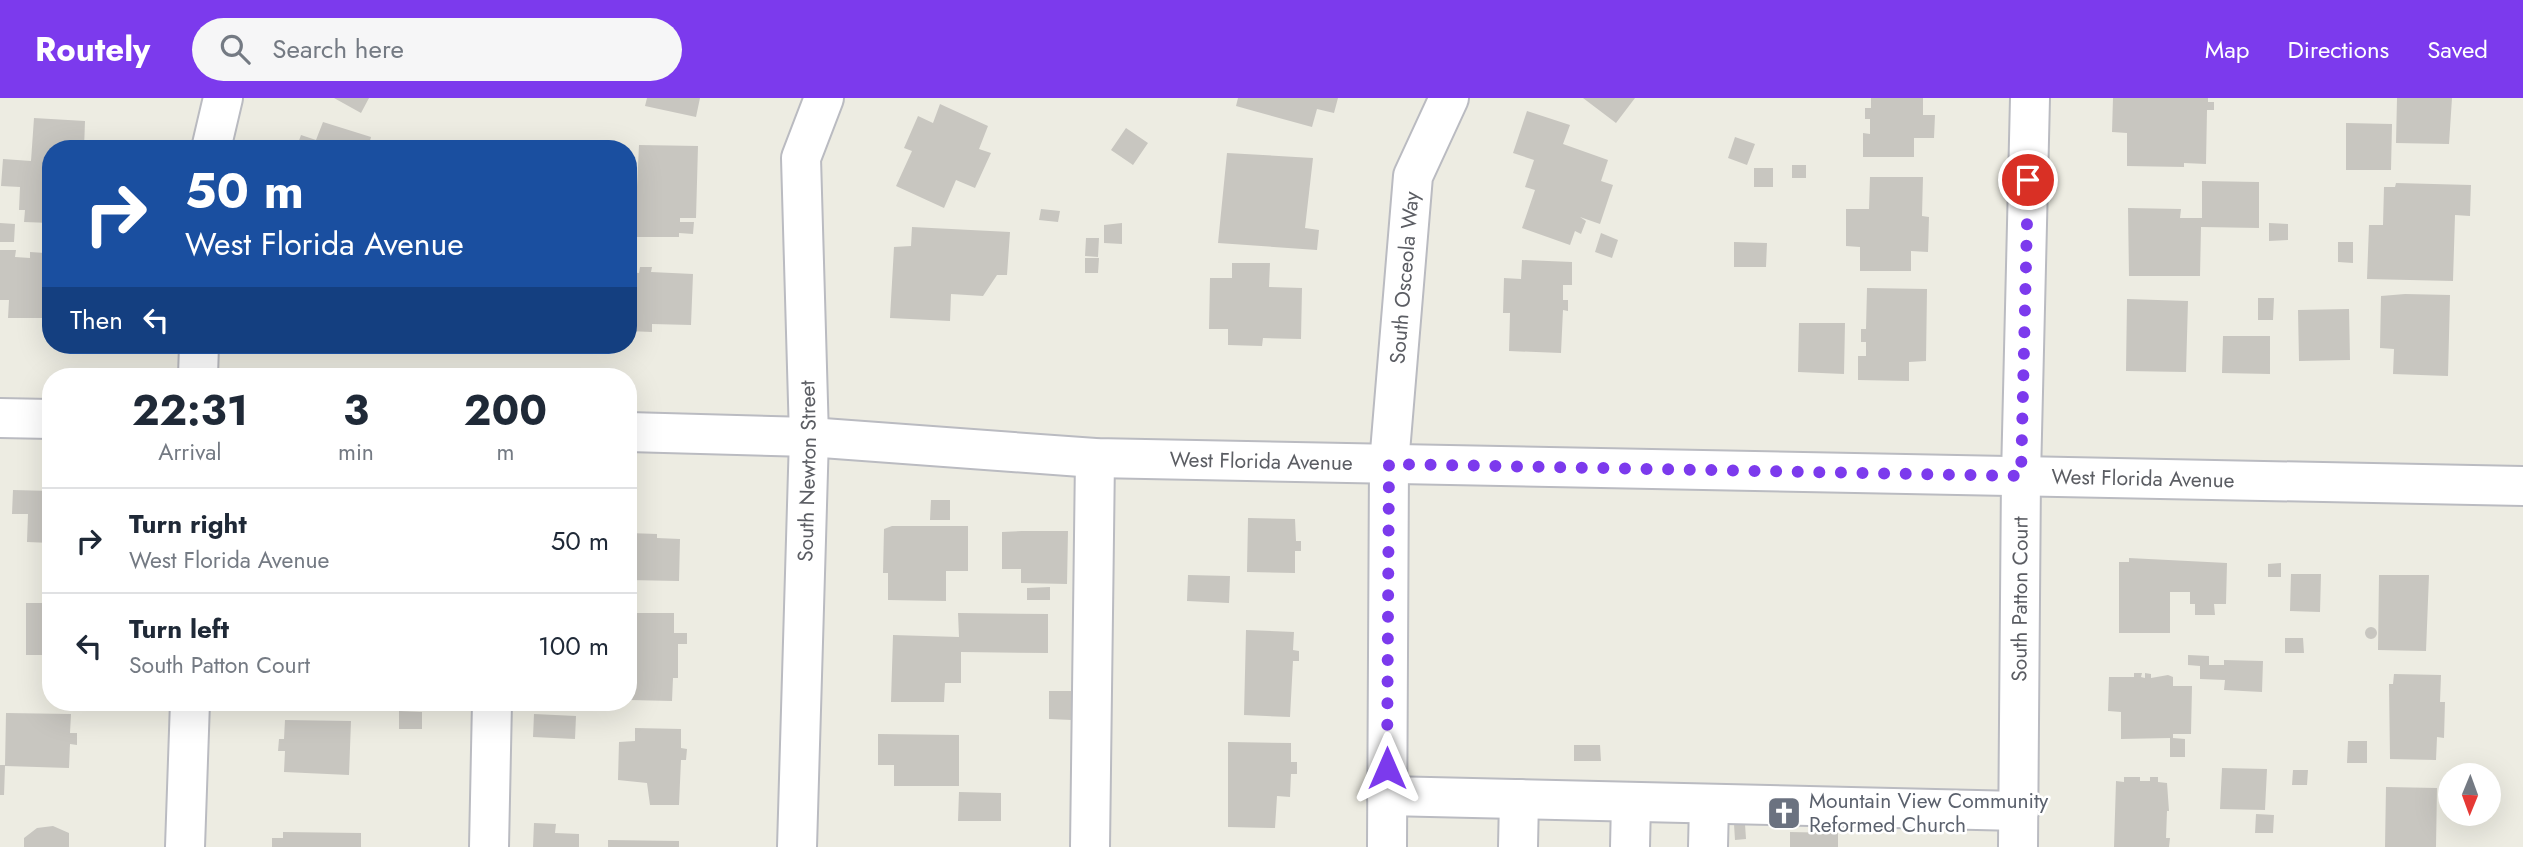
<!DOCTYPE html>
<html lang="en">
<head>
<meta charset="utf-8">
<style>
  body { margin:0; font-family:Jost,sans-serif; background:#f6f6f7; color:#1f2937; height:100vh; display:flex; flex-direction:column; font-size:26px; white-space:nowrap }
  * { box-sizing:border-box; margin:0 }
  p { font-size:23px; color:#747a83 }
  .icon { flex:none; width:38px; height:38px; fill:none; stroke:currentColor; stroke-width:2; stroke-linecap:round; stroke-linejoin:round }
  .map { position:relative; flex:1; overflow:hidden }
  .panel { position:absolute; left:42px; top:270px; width:595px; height:343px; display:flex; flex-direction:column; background:#fff; border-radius:28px; box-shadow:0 7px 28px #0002 }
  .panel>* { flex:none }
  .guide { position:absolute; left:42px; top:42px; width:595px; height:214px; border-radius:28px; box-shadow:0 7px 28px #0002; background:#1a4fa0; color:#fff; overflow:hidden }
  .needle { width:46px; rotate:181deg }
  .fabs { position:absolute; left:2438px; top:665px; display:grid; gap:14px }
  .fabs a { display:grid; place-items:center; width:63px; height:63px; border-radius:50%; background:#fff; box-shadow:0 7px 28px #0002; font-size:35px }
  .pin { position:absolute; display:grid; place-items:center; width:60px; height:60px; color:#fff; margin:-30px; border:4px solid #fff; border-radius:50%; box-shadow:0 2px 7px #0007 }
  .me { position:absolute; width:77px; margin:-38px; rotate:0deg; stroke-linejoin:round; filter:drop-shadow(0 0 5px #0008) }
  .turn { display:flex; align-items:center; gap:24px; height:147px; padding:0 28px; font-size:32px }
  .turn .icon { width:91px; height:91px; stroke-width:2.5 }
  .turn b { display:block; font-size:49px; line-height:60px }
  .then { display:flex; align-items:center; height:66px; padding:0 28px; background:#0003; gap:14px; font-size:26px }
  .eta { display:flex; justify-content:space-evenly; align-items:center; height:119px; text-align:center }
  .eta b { font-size:42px; font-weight:700; line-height:49px }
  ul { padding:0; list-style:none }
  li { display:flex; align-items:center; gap:21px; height:105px; padding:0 28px; border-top:2px solid #e0e1e3 }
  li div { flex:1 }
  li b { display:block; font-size:26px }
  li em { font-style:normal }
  header { display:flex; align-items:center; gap:42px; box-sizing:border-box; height:98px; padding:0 35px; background:#7c3aed; color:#fff }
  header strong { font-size:33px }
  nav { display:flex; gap:38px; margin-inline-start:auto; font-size:24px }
  .search { width:490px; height:63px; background:#f6f6f7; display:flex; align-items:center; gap:18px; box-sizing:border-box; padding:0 24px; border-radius:38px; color:#747a83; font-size:26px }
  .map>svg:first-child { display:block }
  .building { fill:#c8c6c0 }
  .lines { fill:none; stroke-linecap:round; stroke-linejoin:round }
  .minor-casing { stroke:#babbc1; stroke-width:42 }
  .minor { stroke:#fff; stroke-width:38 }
  .route { stroke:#7c3aed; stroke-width:12; stroke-dasharray:0 21.6 }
  .labels { text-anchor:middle; stroke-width:5; stroke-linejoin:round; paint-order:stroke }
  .street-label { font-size:21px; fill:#5b5d63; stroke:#fff }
  .worship-label { font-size:21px; fill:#5b616d; stroke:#fff; text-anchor:start }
</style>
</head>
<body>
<header>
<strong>Routely</strong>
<div class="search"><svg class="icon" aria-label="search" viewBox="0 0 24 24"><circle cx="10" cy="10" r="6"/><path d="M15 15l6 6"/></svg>Search here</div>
<nav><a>Map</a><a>Directions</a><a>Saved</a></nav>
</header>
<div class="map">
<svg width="2523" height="749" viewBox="0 0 2523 749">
  <rect width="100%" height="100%" fill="#edece2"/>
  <path class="building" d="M334,0H369L361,15Z
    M647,0H700L696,19L645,8Z
    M1238,0H1338L1334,15L1317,11L1312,29L1236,8Z
    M1583,0H1635L1616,25Z
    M1871,0H1923V17H1935L1934,40H1914V59H1863V35L1870,36V21H1865V10H1871Z
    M2113,0H2208V4H2214V12H2207L2206,66L2184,65V69L2127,68V35L2112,34Z
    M2397,0H2452L2449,46L2396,45Z
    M940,6L988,28L979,51L991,55L975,90L956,82L944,110L896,88L912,53L904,50L918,18L933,25Z
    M1527,13L1570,27L1563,46L1608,62L1601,83L1613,87L1600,126L1580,119L1586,123L1581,136L1575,133L1570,147L1522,130L1535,92L1525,89L1534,62L1513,55Z
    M34,20L85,23L84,51H51V125L24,124L25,112H19L20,89L1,88L3,61L31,63Z
    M323,24L371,39L368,51H296L301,37L316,42Z
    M2346,25L2392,26L2391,72H2346Z
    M1126,30L1148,45L1133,67L1111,52Z
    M1735,39L1755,46L1747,67L1728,60Z
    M639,47L698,48L696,120H680V124H694L693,136L679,135V139H629L628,88L637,89Z
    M1227,55L1313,60L1305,130L1319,132L1317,152L1218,145Z
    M1792,67H1806V80H1792Z
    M1754,70H1773V89H1754Z
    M1870,79H1923L1922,118L1929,119L1928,154L1911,153V173H1860V149L1846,148V111H1869Z
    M2202,83L2259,84V130L2201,129L2200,178H2129L2128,110L2181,111L2180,120H2202Z
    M2396,85L2471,87L2470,118L2455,117L2453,183L2367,181L2369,127H2383L2384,89H2395Z
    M1041,111L1060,113L1058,124L1039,122Z
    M0,125L15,126L14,144H0Z
    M1122,125V146L1104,145V127Z
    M2269,125L2288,126V142L2269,143Z
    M912,129L1010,134L1007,177H997L983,198L951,196L950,223L890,220L894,149L911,148Z
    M1601,135L1618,142L1612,160L1595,154Z
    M1086,140H1099L1098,159L1085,158Z
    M1734,144L1767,145L1766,169H1734Z
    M2338,144H2353V165L2338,164Z
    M0,152H16L15,159L30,160V154L45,155V160H51V213L45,212L44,220H8L9,202H0Z
    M1085,160H1099L1098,175H1085Z
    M1522,162L1572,164V187H1563V202H1568V213L1563,212L1561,255L1509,253L1510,215H1503L1504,180L1521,181Z
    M1232,165H1270L1269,189L1302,190L1301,241L1263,240L1262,248L1228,247V231H1209L1210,180H1232Z
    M640,169H652L651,174L693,176L691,227L652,226V234L628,233V174L639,175Z
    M1867,190L1927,191L1926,263L1909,264V283L1858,282V258H1866V244H1861V231H1866Z
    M2405,196L2450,197L2448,278L2393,276L2394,251L2380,250L2381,198Z
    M2258,200H2274L2273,222H2258Z
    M2127,201L2188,203L2186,274L2126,273Z
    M2349,211L2350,262L2299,263L2298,212Z
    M1799,225H1845L1844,276L1798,274Z
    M2223,238H2270V276L2222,275Z
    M13,392L51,393V445L27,444L28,416H12Z
    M931,402H950V422H930Z
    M1248,420L1295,421L1296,443H1301V453H1295V475L1247,474Z
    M892,428H968V473H946V503L888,502V475H883L884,431Z
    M1022,433H1068L1067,486L1021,485V471H1002V434Z
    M628,435L657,436V440L680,441L679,483L628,482Z
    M2129,460L2227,465L2226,506H2214L2215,517H2195V506H2190V494H2170V535H2119V464H2129Z
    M2281,465V479H2268V466Z
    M2291,476H2321L2320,514L2290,513Z
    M1188,477L1230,478L1229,505L1187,503Z
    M2379,477H2429L2426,553L2378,552Z
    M1050,489V502H1027V490Z
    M26,505H51V557H26Z
    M628,507H634V515H674V535H687V546H678V580H673L672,603L630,602Z
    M958,515L1048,516V555L961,554V585H945L944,604H891L893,537L959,539Z
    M2365 535a6 6 0 1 1 12 0a6 6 0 1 1-12 0Z
    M1246,532L1294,534L1293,552L1299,553V563H1293L1290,619L1244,617Z
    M2285,540H2303L2304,555H2285Z
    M2188,557L2209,558V567H2224V562L2263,563L2262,594L2224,592L2225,582L2200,581V568L2188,567Z
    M2134,575H2142L2141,579L2145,580V575L2151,576V580L2168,577L2173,579V588H2192L2191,636H2173V640L2185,641V659H2170V640L2121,641V614L2108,613L2109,579H2134Z
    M2394,576L2441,577L2440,604H2445L2444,640L2437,639L2436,662L2390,661L2389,586H2393Z
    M1049,593H1072V622L1049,621Z
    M399,613L422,614V631H399Z
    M6,615L71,616L70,635H77V647L70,646L69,670L5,668L4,697H0V667H5Z
    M534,616L576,618L575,641L533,639Z
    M285,622L351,623L349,677L284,674L285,653H278L279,641H284Z
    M635,630L681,631V650L687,651L686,662H681L679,707H650L647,685L618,682L619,644L635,643Z
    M878,636L959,637V688H894V667H878Z
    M2348,643H2367V665H2347Z
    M1228,644L1291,645V664H1297V676H1291L1290,699L1277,698L1275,730L1228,729Z
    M1574,647H1600L1601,663H1574Z
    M2222,670L2267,671L2265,712L2220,711Z
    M2293,672H2308L2307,687H2292Z
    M2124,679H2140V683H2150V679H2158V684L2167,685L2169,713H2167L2166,740H2170L2169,749H2114L2116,683L2124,684Z
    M2386,689L2437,690L2436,749H2385Z
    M959,694L1001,695V723H958Z
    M2256,716L2274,717L2273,735H2255Z
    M534,725L556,726L555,735L579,736V749H533Z
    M1734,726H1745L1746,741L1735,742Z
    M53,728L69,735V749H24V740L37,730Z
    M283,734L361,735V749H272V740H283Z
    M1790,734L1838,735V749H1790Z
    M608,742L679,743V749H608Z"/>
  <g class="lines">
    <g class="minor-casing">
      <g id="minor">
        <path d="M211,51L223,0"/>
        <path d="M198,278L199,247"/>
        <path d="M0,320L51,321"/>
        <path id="s1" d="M628,334L809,339L1095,360L2523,388"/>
        <path d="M1387,698L2019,713"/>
        <path d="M185,749L190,604"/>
        <path d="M489,749L492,604"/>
        <path id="s2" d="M797,749L809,339L801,60L824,0"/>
        <path d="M1090,749L1095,360"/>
        <path id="s3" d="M1387,749L1389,366L1413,78L1449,0"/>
        <path d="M1518,749L1519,701"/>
        <path d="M1630,749L1631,704"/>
        <path d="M1708,749L1709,706"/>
        <path id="s4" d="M2018,749L2021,378L2030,0"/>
      </g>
    </g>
    <use href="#minor" class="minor"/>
  </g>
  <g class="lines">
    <path class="route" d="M1387,670L1389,366L2021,378L2028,82"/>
  </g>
  <defs>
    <g id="church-square" transform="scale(1.75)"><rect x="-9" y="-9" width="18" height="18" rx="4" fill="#6b7280" stroke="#fff"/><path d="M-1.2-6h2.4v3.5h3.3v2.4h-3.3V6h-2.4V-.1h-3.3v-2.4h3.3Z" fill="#fff"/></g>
  </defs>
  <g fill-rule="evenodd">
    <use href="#church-square" x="1784" y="715"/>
  </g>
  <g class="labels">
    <g class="street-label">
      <text dy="7" stroke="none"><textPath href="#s3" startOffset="570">South Osceola Way</textPath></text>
      <text dy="7" stroke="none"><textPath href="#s1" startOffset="634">West Florida Avenue</textPath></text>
      <text dy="7" stroke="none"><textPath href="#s2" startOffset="376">South Newton Street</textPath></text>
      <text dy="7" stroke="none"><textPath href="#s1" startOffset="1516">West Florida Avenue</textPath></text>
      <text dy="7" stroke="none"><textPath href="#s4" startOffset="248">South Patton Court</textPath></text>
    </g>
    <g class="worship-label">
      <text x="1809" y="710">Mountain View Community<tspan x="1809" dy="24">Reformed Church</tspan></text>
    </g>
  </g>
</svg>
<div class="fabs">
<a><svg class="needle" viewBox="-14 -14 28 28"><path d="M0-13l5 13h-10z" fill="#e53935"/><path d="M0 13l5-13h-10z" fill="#747a83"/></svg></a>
</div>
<div class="pin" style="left:2028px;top:82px;background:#d93025"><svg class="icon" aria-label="arrive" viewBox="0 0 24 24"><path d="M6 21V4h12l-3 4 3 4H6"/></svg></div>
<svg class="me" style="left:1387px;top:670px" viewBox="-20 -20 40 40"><path d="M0-17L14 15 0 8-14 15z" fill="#7c3aed" stroke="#fff" stroke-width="4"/></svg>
<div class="guide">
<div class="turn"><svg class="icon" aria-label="right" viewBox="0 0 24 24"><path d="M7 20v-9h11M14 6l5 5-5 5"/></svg><div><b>50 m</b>West Florida Avenue</div></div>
<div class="then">Then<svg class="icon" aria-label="left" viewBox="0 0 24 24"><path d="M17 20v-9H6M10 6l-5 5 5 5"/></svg></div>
</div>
<section class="panel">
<div class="eta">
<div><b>22:31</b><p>Arrival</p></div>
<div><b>3</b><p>min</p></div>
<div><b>200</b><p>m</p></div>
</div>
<ul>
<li><svg class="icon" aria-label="right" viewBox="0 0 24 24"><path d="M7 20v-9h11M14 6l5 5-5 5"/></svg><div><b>Turn right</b><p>West Florida Avenue</p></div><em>50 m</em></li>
<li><svg class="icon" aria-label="left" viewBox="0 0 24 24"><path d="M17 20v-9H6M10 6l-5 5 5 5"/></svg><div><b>Turn left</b><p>South Patton Court</p></div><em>100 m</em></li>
</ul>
</section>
</div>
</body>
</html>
